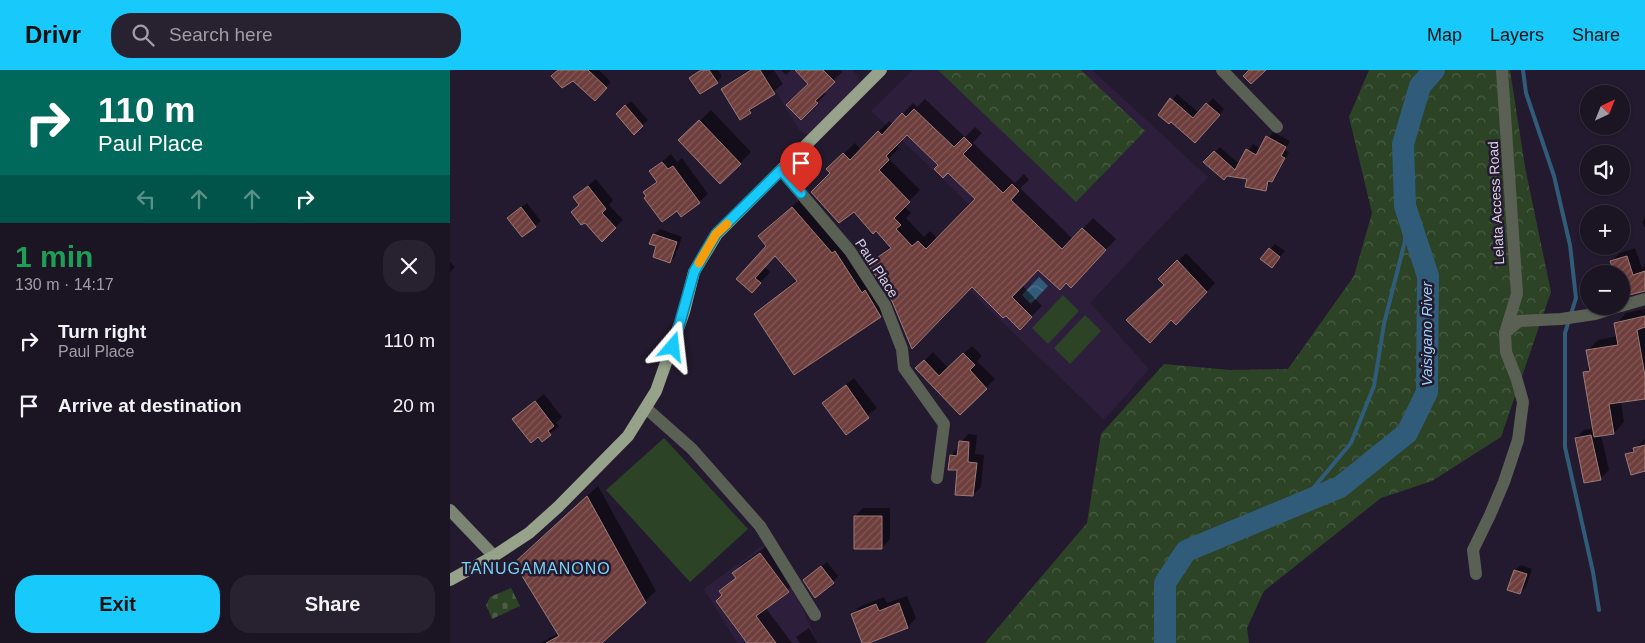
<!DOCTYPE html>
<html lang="en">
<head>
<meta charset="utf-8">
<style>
  body { margin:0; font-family:Helvetica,sans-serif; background:#282130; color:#f1f3f6; height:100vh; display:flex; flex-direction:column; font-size:19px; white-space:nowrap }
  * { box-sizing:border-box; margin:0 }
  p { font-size:16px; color:#a09ea6 }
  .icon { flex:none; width:28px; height:28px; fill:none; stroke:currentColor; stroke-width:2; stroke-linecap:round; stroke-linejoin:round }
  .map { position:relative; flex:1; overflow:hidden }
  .details { display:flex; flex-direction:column; background:#1b1423; width:450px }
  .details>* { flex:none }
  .top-card { background:#00695c; color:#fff; overflow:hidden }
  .needle { width:32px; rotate:43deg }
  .buttons { position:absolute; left:1130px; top:15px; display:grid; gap:10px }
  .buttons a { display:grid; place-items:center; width:50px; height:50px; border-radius:50%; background:#1b1423; box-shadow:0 1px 4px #0004,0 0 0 1px #393341; font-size:25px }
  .pin { position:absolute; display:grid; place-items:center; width:42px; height:42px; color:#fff; margin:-51px -21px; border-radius:50% 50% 50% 0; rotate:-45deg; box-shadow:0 0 5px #0007 }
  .pin .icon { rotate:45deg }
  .me { position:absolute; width:55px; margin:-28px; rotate:17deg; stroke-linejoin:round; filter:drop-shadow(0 0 4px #0008) }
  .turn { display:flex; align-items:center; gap:18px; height:105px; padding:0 15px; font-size:22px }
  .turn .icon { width:65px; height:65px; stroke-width:2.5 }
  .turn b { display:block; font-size:35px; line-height:42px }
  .lanes { display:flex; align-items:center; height:48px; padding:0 15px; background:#0003; justify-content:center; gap:25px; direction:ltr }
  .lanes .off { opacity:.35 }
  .round { display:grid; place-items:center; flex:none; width:52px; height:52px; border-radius:20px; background:#282130 }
  .headline { display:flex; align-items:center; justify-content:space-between; height:85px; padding:0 15px }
  h1 { font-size:30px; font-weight:600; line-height:38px; color:#1e9e55 }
  .cta { display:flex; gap:10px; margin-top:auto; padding:10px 15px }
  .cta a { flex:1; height:58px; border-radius:20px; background:#17cafb; color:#111; font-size:20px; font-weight:600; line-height:58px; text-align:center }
  .cta a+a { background:#282130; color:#f1f3f6 }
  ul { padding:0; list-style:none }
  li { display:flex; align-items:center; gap:15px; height:65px; padding:0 15px }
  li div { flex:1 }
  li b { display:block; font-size:19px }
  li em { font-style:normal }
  header { display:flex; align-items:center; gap:30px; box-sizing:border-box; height:70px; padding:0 25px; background:#17cafb; color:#111 }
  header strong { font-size:24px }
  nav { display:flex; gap:28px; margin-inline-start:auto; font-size:18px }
  .search { width:350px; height:45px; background:#282130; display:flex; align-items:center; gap:12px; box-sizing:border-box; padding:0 18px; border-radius:20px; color:#a09ea6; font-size:19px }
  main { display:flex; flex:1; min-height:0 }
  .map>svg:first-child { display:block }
  .built { fill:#2d1f3b }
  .forest { fill:url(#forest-crowns) }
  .cemetery { fill:url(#cemetery-stones) }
  .pitch { fill:#2c4326 }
  .water { fill:url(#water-waves) }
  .shadow { fill:#0007; fill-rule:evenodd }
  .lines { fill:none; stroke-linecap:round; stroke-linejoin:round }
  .stream { stroke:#305c79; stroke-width:4 }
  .river { stroke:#305c79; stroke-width:22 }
  .building { fill:url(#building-hatch); stroke:#9c7a77; fill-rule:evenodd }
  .street { stroke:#5b6055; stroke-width:12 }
  .secondary { stroke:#7c8573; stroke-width:12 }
  .primary { stroke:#96a28a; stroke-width:12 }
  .route-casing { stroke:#0f83a3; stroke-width:12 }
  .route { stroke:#17cafb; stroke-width:9 }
  .slow { stroke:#f59e0b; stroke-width:9 }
  .labels { text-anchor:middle; stroke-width:5; stroke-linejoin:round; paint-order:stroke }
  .street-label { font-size:14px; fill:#d9d2e1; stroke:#241a2f }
  .water-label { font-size:15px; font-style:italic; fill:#9cd3f9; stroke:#241a2f }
  .quarter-label { font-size:16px; letter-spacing:1px; fill:#78d4f6; stroke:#241a2f }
</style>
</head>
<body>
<header>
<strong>Drivr</strong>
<div class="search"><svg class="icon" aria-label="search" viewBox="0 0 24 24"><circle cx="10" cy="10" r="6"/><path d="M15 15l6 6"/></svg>Search here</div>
<nav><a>Map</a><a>Layers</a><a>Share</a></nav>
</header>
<main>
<section class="details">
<div class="top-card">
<div class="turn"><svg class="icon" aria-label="right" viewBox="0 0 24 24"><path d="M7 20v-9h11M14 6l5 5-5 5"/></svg><div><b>110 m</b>Paul Place</div></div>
<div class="lanes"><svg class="icon off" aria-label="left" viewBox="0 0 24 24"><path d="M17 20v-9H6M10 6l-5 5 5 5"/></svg><svg class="icon off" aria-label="ahead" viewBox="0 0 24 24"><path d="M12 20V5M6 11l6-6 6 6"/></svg><svg class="icon off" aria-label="ahead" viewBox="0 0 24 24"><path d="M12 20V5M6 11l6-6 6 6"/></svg><svg class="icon" aria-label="right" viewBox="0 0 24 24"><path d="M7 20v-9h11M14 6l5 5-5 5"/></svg></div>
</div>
<div class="headline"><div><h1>1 min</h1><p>130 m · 14:17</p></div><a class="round"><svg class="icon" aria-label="close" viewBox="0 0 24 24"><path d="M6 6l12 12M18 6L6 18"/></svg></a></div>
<ul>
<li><svg class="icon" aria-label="right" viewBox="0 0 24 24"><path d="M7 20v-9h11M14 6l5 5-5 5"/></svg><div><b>Turn right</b><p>Paul Place</p></div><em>110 m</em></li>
<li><svg class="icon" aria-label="arrive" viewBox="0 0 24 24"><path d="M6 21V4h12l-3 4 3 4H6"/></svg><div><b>Arrive at destination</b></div><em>20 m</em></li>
</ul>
<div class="cta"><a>Exit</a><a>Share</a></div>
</section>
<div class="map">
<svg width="1195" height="573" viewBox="0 0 1195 573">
  <defs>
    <pattern id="forest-crowns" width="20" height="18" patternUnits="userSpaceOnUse" patternTransform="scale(1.25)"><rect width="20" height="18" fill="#2c4326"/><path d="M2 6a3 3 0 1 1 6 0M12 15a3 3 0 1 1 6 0" fill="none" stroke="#4a5d45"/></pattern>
    <pattern id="cemetery-stones" width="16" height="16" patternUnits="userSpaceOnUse" patternTransform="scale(1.25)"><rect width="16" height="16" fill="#2c4326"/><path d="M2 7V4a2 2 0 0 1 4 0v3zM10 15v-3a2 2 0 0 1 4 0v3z" fill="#4a5d45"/></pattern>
    <pattern id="water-waves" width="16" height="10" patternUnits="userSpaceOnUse" patternTransform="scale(1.25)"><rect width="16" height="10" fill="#305c79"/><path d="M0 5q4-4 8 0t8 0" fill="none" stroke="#4d728c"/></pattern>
    <pattern id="building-hatch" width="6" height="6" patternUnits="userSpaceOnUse" patternTransform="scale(1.25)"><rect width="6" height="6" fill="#6e3e3c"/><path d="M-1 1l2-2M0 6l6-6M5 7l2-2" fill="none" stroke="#825958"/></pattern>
  </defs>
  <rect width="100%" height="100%" fill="#241a2f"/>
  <path class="built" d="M324,0H403L409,8L410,16L358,65L350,61L317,7Z
    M463,0H642L758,107L640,233L699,299L654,350L519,220L561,174L421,41Z
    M313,475L346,524L368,573H287L254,519Z"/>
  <path class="forest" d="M488,0H631L695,61L626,132Z
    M919,0H1060L1075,97L1101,222L1051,367L982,411L931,428L814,521L797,558L799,573H535L637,453L651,364L714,294L780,300L838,299L904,206L922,143L899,47Z"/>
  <path class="cemetery" d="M61,518L70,536L42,549L36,535L40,527Z"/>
  <path class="pitch" d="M613,225L629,241L598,274L582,258Z
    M635,245L651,261L620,294L604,278Z
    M214,368L298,459L240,512L156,420Z"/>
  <path class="water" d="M589,207L598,216L581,234L572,225Z"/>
  <path class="shadow" d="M109,0H149L161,12L145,29L124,9Z
    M250,0H268L272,6L267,12L241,8Z
    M298,0H324L333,14L308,33L300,42L272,19Z
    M331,0H341L336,5Z
    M346,0H390L392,2L373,21L376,24L351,48L360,14Z
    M727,24L749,43L763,28L774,39L750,66L710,44Z
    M475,29L515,67L525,57L532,63L523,73L565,113L574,104L579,110L570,118L623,169L643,148L666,169L632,205L616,212L588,198L572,215L592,236L570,258L522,216L443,230L420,194L441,176L378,99L405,73L411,80L439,51L443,54L463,33L467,37ZM457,63L527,129L488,169L480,161L474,167L456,148L461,143L454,136L470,120L439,89L449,78L446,75Z
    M181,31L198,50L184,63L173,38Z
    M261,40L301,82L290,93L230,70Z
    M823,62L840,71L835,80L839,82L827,105L815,119L798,108L755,92L770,77L789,94L803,74L811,79Z
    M1161,79L1163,84H1149L1150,83Z
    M221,84L227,92L232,88L258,124L249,132L227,139L198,126L195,122L208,111L201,101Z
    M146,109L163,130L159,135L173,150L152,170L135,151L130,134L125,127Z
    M353,127L423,213L427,210L441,235L430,246L305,244L347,209L326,185L315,197L320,202L302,221L288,209L318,176L320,155Z
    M77,133L91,151L85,156L64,142Z
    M1195,148V158L1192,152Z
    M210,159L232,167L225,186L220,192L208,176L201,173L204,164Z
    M825,174L835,181L822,196L820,179Z
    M1185,178L1192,198L1195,196V219L1171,204L1162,191L1170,183Z
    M736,183L765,213L726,253L715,214L710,209Z
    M0,192L5,197L0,202Z
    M1195,239V327L1171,331L1174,352L1164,363L1151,365L1159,400L1150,409L1126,368L1134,360L1144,358L1135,302L1140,297L1138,280L1148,270L1168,266L1166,254L1176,243Z
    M522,276L532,286L527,291L545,309L510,343L467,298L483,282L498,298Z
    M404,308L427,338L396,363L373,333Z
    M94,324L112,347L106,353L109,356L92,370L88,365L64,349Z
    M518,364L527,365L525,384L534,385L531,417L523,425L501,386Z
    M1195,369V400L1177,385Z
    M148,416L206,521L150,573H91L108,563L76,482Z
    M413,438H440V469L432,478L405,446Z
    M319,474L347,512L315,537L342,573H299L271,521L287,507L284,503L293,493Z
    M377,492L388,506L383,512L360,505Z
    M1071,495L1082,499L1076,517L1070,523L1065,500Z
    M457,526L466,548L458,557L413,573L402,544L411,536L434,527L437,533Z
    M359,558L368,573H350L346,567Z"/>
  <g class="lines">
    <path class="stream" d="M1073,0L1076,23L1104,106L1120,175L1126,228L1115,263V377L1143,502L1149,540
      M850,434L901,373L924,316L934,254L955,171V136"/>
    <path class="river" d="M715,573V513L736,481L890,417L957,363L977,322L978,206L955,136L953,74L970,16L984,0"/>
  </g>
  <path class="building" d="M108,0H138L157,18L145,31L123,11L112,18L101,6Z
    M251,0H259L268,13L250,24L239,8Z
    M301,0H310L325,24L299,40L301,43L290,50L271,19Z
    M345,0H373L385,12L365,31L368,33L351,50L336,35L358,14Z
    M799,0H816L801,14L793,6Z
    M720,28L743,48L756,33L770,45L745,73L721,52L719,54L708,45Z
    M175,35L193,56L184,65L166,44Z
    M464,39L504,77L514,67L522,75L513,84L553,123L562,114L569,121L561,130L612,179L632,158L656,180L621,218L616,213L610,220L588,200L562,227L582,247L570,260L556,246L553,248L522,217L462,279L442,231L418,194L441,178L426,161L423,164L404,142L389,153L361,122L380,103L376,99L393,83L400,90L428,61L432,65L452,43L456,47ZM457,65L488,95L484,99L493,108L498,103L525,129L476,179L468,171L462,176L446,159L451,155L444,148L460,132L429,100L439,90L436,86Z
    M249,50L291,94L270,114L228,70Z
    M816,66L836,77L831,86L835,88L822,112L818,111L816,121L795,117L797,109L777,106L774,110L753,92L764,81L785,100L796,79L806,85Z
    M212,92L218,99L223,96L250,133L231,147L227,141L212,152L194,128L196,126L193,122L207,112L199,101Z
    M138,116L156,139L152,143L166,158L152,172L135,153L131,155L121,142L129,135L123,127Z
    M71,137L86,157L72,167L57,148Z
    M342,137L382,183L385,181L412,223L415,220L431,247L344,305L304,244L347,211L325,186L305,208L311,213L302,223L286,209L316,176L308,166Z
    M203,164L227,172L220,193L203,187L206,176L199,174Z
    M819,178L830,187L822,198L810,189Z
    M1177,186L1183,205L1195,201V221L1171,227V204H1165L1160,191Z
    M727,190L757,222L726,255L721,250L700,273L676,250L714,215L708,209Z
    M1195,246V257L1187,260L1195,306V329L1159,334L1164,364L1144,367L1133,302L1140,301L1136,280L1168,275L1164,253Z
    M513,283L525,295L520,300L537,319L510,345L465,298L474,290L489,306Z
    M396,315L419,348L396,365L372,333Z
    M85,331L104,356L98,361L101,365L92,372L88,367L81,373L62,349Z
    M1141,365L1151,410L1134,413L1125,368Z
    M509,371L519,372L518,392L527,393L523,426L505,425L507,400H498L500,385L507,386Z
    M1195,375V401L1181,405L1175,384L1184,382L1183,378Z
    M137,426L196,533L152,573H96L109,566L64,493Z
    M404,446H432V479H404Z
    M310,483L339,522L306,546L326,573H297L266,531L272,525L269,521L286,508L282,503Z
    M371,496L384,513L365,528L353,510Z
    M1064,500L1077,504L1070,524L1057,520Z
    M449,533L458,558L419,573H412L401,544L426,534L429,541Z"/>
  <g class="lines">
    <path class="street" d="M772,0L827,57
      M1052,0L1067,224L1055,263
      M331,100L400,181L435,235L452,279L454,298L494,354L487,408
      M1171,236L1195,229
      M197,339L242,379L310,456L365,545
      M1026,504L1023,480L1040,445L1054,412L1068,370L1073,332L1066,307L1056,282L1055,263L1069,251L1111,249L1145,244L1170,236"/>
    <path class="secondary" d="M0,440L44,486"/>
    <path class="primary" d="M0,510L44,486L79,463L108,437L178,366L206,321L234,242L244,202L267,164L431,0"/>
  </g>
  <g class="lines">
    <g class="route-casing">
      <path id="route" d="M223,277L244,202L253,186L266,164L331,100L351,123"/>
    </g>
    <use href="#route" class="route"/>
    <path class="slow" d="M249,193L266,164L277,154"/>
  </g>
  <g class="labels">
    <g class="street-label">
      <text transform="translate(1046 133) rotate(-93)" y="5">Lelata Access Road</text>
      <text transform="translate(427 198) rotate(57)" y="5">Paul Place</text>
    </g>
    <g class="water-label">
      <text transform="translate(977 264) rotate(-90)" y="5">Vaisigano River</text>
    </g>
    <g class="quarter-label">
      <text x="86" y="504">TANUGAMANONO</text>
    </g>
  </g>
</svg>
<div class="buttons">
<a><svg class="needle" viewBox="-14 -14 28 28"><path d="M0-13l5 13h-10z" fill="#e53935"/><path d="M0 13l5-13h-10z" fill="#a09ea6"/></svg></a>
<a><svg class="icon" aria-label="sound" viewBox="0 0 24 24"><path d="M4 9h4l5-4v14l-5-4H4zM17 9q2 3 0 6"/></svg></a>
<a>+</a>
<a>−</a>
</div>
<div class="pin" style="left:351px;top:123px;background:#d93025"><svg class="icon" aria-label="arrive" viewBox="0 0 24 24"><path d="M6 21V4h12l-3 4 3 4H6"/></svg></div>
<svg class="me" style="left:223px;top:277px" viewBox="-20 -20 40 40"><path d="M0-17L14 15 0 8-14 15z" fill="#17cafb" stroke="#fff" stroke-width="4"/></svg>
</div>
</main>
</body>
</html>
